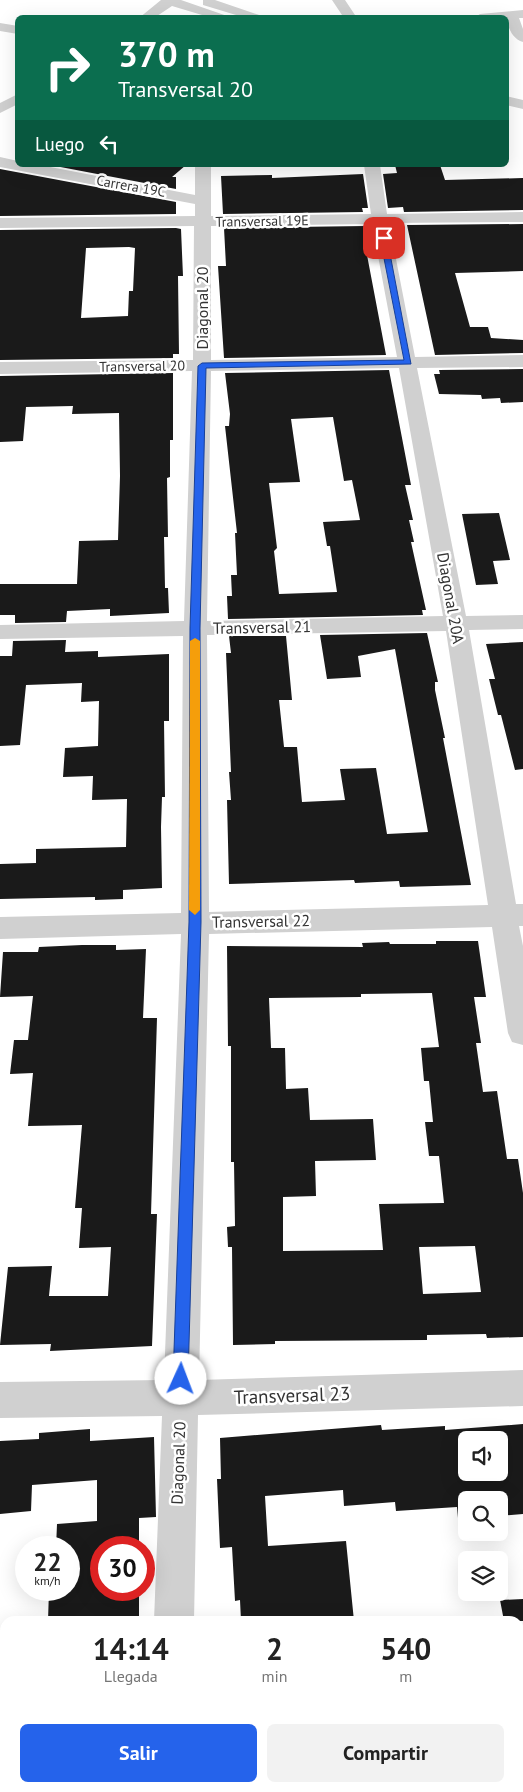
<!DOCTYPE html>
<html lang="es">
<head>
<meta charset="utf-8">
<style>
  body { margin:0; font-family:"PT Sans",sans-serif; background:#f2f2f2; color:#222; height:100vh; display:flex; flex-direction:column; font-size:19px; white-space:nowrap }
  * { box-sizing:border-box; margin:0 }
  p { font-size:16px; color:#767676 }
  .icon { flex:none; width:28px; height:28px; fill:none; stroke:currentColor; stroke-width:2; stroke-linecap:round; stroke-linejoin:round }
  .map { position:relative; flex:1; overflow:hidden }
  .drawer { position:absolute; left:0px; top:1616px; width:524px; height:176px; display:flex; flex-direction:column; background:#fff; border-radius:15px 15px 0 0; box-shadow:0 5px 20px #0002 }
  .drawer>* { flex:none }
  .banner { position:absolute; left:15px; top:15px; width:494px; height:152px; border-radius:8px; box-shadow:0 5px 20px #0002; background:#0b6e4f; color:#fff; overflow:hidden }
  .buttons { position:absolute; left:458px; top:1431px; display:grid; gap:10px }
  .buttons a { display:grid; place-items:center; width:50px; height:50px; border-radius:8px; background:#fff; box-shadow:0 5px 20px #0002; font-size:25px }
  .speed { position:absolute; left:15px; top:1536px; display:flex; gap:10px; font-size:25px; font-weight:700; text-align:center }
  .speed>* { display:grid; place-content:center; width:65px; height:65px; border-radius:50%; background:#fff; box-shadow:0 5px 20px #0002; line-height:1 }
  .speed small { font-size:12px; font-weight:400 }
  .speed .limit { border:8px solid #d22; background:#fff; color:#111 }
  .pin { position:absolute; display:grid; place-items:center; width:42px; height:42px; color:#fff; margin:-21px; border-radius:10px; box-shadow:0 2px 8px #0006 }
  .me { position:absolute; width:55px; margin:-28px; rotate:2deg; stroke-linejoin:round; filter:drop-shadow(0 0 4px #0008) }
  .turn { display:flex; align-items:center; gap:18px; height:105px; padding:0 20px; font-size:22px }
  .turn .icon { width:65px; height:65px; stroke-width:2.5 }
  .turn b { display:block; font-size:35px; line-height:42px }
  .then { display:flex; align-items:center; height:48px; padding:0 20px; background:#0003; gap:10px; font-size:19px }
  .eta { display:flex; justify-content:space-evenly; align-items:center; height:85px; text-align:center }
  .eta b { font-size:30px; font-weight:800; line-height:35px }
  .primary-button { display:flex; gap:10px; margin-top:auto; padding:10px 20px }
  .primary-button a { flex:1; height:58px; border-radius:8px; background:#2563eb; color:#fff; font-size:20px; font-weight:800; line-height:58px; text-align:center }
  .primary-button a+a { background:#f2f2f2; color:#222 }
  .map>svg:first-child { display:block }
  .building { fill:#1a1a1a; fill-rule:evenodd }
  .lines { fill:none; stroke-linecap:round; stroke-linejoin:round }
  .minor { fill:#d0d0d0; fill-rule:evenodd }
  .route { fill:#2563eb; stroke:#184099 }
  .slow { fill:#f59e0b }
  .labels { text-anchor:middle; stroke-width:5; stroke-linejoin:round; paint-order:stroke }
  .far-street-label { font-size:14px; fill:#333; stroke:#fff }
  .street-label { font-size:16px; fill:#333; stroke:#fff }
  .near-street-label { font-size:19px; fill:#333; stroke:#fff }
</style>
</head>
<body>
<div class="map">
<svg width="523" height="1792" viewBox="0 0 523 1792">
  <rect width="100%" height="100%" fill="#fff"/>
  <path class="building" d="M50,165H186L172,177H176V189Z
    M395,165H440L445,180L523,178V210L404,212L403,207L388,208L383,174L397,173Z
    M0,169L176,202V214L0,216Z
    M363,174L368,208H362L363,212L223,214L221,176L272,175V178Z
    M523,224V271L455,273L470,327H488L491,338L523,340V353L435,355L407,225Z
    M366,226L371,255H367L386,355L224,358L218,266H226L224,228Z
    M176,228L181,229L182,253L183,276H178L179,354H173V358L0,360V230ZM129,247L135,248L133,291H129L128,316L81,318L86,248Z
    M523,369V402L501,403L500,398L482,399L481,395L439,394L434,374H440L439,370Z
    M389,370L411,485H405L413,520H409L414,542H411L426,610H422L423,615L228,619L227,596H232L231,575H237L235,533H237L225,426H229L230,414L225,373ZM333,417L344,481L352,480L360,520L323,522L327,546H330L337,592L279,594L274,551L277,548L269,483L300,482L291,419Z
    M173,373V440H170V477L167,478L168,537H164L165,588H168L169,613L110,616V609L67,611L66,622L15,623V615H0V584H77L79,541L118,540L120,476L119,413L72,414L73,406L26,407L23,441L0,442V376Z
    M499,513L510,560L493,561L498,584L476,585L462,514Z
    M427,633L438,682H435V690L445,738H443L471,885L400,887L399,881L355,883L354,880L229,884L227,800H231L229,772H231L226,653H231L229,636H286L292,700H279L284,747H297L302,802L345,800L340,769L376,768L387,834L428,832L395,649L358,656L361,677L327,679L320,635Z
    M66,640L65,652L98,651V657L169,654V721H164L165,797H162L161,827L162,888L123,890V899L95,900V897L0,899V864L36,863V849L126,847L127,799L92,800L93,776L63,777L65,748L98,746L99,701L81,702L82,683L26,685L20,745L0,746V656H12L13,641Z
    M523,642V769L515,770L501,715H498L489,679H495L486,644Z
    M436,941H478L486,997H474L481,1043H476L483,1092L497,1091L507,1159H518L523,1193V1337L487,1338L486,1334L427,1335V1340L275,1341V1344L233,1345L232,1247H228L227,1227L235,1226L234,1162H231V1046H228L227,946L363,947L362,943L389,942L390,944H436ZM432,993L439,1047L421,1048L424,1081H429L433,1122H425L429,1156H439L444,1203L379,1204L383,1250L283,1251V1197L316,1196L315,1161L376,1160L373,1119L310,1120L308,1088L286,1089L285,1048H271L269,998L361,997V994ZM475,1246L481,1292L423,1294L419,1247Z
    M82,945H116V950L146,949L143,1018H157L151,1214H157L152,1346L50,1351L51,1344L0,1345L8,1267L52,1266L49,1296H108L111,1247L79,1248L82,1208H75L82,1125L28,1126L33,1073L10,1074L14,1040H28L33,996L0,997L3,952H38L39,947Z
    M523,1424V1514L499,1516V1500H466V1518H458L457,1507L396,1511L395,1502L344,1506L343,1490L265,1496L268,1546L346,1541L354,1621H241L240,1600L235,1601L232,1547L220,1548L217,1479H221L220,1438L381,1425L382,1430L445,1426V1430ZM466,1440H499V1472H466Z
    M90,1429V1441L154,1437L156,1517L139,1518V1548H101V1590H139V1621H48L49,1590H69V1548H56L57,1524L97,1521V1480L32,1485L31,1511L0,1514V1441L39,1439V1433Z
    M523,1599V1621H504L500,1600Z"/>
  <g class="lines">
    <path class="minor" d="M161,0H181L233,18H212L172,6L154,18H139Z
      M203,0H215L268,18H246L203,5Z
      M332,0H345L357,18H344Z
      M523,10V18H519L523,29V42C512,39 508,27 506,18H474L480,14Z
      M0,23L18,26V34L0,31Z
      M18,94V104L0,113V103Z
      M506,96L523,100V109L506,105Z
      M0,157L18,161V165H40L195,195V165H211V216L371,214L364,165H380L387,214L523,212V222L389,223L415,357L523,355V367L417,368L466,616L523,615V629L469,630L516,904H523V926H519L523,946V1045L512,1042L508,1033L492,927L209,934L199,1380L523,1370V1406L198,1415L194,1621H154L162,1416L0,1418V1382L164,1380L181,934L0,939V917L181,913L183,636L0,639V625L184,621L192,371L0,374V362L193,360L194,226L0,228V218L195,216V204L0,167ZM372,224L397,357L211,360V226ZM399,368L443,616L207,621L211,371ZM446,631L488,905L209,912L207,635Z
      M148,1788H190V1792H148Z"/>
  </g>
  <path class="route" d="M384,236L387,238L411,364L206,368L200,628L201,922L188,1379L186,1384L181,1386L176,1384L173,1379L189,922L190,628L198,366L202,363L404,360L380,238Z"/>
  <path class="slow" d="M195,638L200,641V910L195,915L189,910L190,641Z"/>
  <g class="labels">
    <g class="far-street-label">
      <text transform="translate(131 186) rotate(10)" y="5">Carrera 19C</text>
      <text transform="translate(262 221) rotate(-1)" y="5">Transversal 19E</text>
      <text transform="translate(142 366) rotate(-1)" y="5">Transversal 20</text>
    </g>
    <g class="street-label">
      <text transform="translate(202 308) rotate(-90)" y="6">Diagonal 20</text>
      <text transform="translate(451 598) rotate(80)" y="6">Diagonal 20A</text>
      <text transform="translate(262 627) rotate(-1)" y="6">Transversal 21</text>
      <text transform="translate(261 921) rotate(-1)" y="6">Transversal 22</text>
      <text transform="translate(178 1463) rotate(-88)" y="6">Diagonal 20</text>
    </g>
    <g class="near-street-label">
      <text transform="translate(292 1395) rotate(-2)" y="7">Transversal 23</text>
    </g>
  </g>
</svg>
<div class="buttons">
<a><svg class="icon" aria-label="sound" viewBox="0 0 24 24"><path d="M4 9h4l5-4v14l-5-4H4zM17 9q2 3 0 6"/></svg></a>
<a><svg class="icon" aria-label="search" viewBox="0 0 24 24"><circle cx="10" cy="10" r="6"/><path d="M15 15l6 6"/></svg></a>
<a><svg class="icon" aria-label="layers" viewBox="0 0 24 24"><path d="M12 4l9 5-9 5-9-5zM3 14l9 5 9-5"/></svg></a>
</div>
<div class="speed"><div>22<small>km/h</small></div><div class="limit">30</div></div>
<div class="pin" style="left:384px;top:238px;background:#d93025"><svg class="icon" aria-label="arrive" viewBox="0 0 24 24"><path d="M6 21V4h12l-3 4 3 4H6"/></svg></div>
<svg class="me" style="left:181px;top:1379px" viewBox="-20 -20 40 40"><circle r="19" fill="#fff"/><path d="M0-13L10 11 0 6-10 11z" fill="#2563eb"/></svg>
<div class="banner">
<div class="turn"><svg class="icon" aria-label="right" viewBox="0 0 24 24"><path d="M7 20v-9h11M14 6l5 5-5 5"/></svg><div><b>370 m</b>Transversal 20</div></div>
<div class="then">Luego<svg class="icon" aria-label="left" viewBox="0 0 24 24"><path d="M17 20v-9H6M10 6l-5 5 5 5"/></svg></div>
</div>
<section class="drawer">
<div class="eta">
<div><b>14:14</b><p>Llegada</p></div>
<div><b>2</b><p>min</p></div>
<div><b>540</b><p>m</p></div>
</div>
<div class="primary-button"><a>Salir</a><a>Compartir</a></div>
</section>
</div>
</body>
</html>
